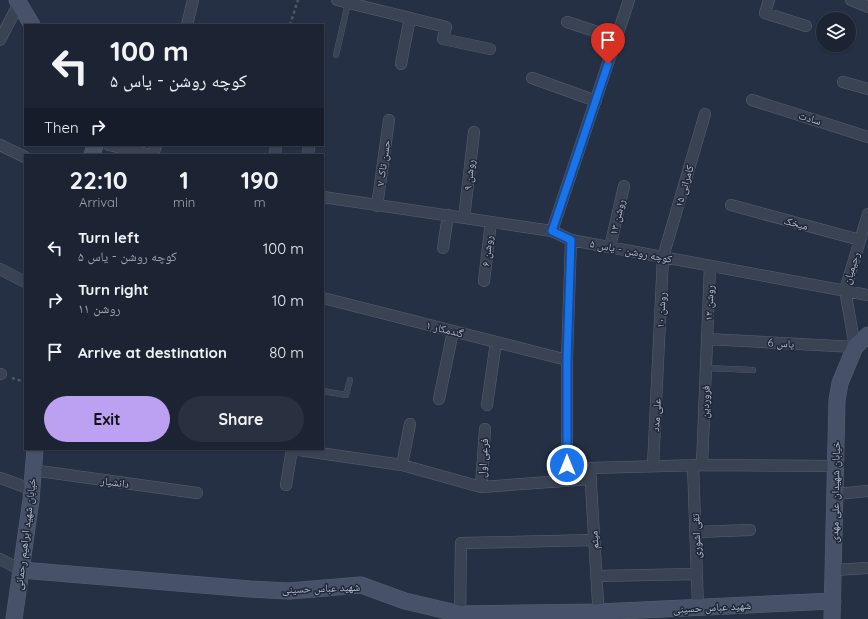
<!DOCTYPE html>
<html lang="en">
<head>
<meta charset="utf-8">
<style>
  body { margin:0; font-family:Quicksand,"Noto Naskh Arabic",sans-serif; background:#293040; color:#f1f3f6; height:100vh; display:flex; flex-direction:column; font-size:15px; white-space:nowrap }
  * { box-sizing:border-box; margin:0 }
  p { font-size:13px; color:#a0a4ac }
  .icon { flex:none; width:22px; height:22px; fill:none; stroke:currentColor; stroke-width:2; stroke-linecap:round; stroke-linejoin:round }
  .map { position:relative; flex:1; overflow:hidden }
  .details { position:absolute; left:24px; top:154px; width:300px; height:296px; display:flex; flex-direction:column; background:#1c2434; border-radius:0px; box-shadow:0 1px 3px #0004,0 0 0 1px #3a414f }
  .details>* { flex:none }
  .banner { position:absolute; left:24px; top:24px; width:300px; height:122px; border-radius:0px; box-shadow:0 1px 3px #0004,0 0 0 1px #3a414f; background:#1c2434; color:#f1f3f6; overflow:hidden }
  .fabs { position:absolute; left:816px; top:12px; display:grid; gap:8px }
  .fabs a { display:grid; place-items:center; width:40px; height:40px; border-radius:50%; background:#1c2434; box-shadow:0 1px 3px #0004,0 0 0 1px #3a414f; font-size:20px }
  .pin { position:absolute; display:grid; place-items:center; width:34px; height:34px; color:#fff; margin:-41px -17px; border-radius:50% 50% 50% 0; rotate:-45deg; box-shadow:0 0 4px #0007 }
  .pin .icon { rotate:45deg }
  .me { position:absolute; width:44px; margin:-22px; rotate:0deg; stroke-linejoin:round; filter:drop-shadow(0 0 3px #0008) }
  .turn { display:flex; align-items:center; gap:14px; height:84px; padding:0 20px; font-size:18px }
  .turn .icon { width:52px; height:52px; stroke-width:2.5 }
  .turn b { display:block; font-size:28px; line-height:34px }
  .then { display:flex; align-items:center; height:38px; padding:0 20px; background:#0003; gap:8px; font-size:15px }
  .eta { display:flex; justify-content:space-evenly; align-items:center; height:68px; text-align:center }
  .eta b { font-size:24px; font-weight:700; line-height:28px }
  .action { display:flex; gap:8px; margin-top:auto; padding:8px 20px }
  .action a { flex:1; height:46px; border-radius:24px; background:#bca0f2; color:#111; font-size:16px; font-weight:700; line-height:46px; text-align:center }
  .action a+a { background:#293040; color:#f1f3f6 }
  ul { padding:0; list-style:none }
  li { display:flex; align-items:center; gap:12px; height:52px; padding:0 20px }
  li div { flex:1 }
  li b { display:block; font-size:15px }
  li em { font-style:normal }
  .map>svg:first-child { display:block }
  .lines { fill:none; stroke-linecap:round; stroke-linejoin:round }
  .lane-casing { stroke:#586071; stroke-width:6 }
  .street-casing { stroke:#586071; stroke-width:12 }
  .secondary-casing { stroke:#586071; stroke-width:17 }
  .path { stroke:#465d61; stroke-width:2.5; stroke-dasharray:3 3; stroke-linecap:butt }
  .lane { stroke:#3a4354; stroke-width:5.5 }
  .street { stroke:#3a4354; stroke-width:11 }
  .secondary { stroke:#475167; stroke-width:16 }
  .route-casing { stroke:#114b97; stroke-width:10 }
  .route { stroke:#1a73e8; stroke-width:7 }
  .labels { text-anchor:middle; stroke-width:3; stroke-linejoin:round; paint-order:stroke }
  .street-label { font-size:11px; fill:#b7becd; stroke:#1e2739 }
</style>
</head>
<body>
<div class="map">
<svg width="868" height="619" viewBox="0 0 868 619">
  <rect width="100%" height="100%" fill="#253045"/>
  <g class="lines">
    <g class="lane-casing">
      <path id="lane" d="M336,55L348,3
        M706,368L753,370
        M323,391L346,395L350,380"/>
    </g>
    <g class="street-casing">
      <path id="street" d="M337,0L446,27L443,39L490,49
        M769,0L765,13L806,26
        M851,0L868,7
        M567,22L616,38
        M187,25L193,0
        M0,40L19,3
        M401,64L410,18
        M532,78L596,101
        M843,82L868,89
        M752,100L868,137
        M0,145L25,157
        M109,145L151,155
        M153,155L156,145
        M275,155L276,145
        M308,155L309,145
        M323,197L552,231L571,240L868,295
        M731,205L860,240
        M377,206L389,120
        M464,218L474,132
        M552,231L629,0
        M610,247L624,186
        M443,248L448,215
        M0,269L25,282
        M484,281L491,222
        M323,298L567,360
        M707,339L855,347L845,290L868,214
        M0,374H1
        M439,399L453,331
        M487,405L496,342
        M292,449L402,465L481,487L591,479
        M402,465L410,424
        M693,465L698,607
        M702,465L710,266
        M653,466L663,257L705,114
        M32,470L197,493
        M0,478L31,489
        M567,481V360L571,240
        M286,485L292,449
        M481,487L485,429
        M836,494L868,491
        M696,532L750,530
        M0,559L21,570
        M834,570L868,568
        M597,576L697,574
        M460,619L461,543L594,540
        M599,619L590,468L702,465L836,466"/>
    </g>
    <g class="secondary-casing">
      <path id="secondary" d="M17,0L32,25
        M92,155L95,145
        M21,570L250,589L289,591L361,585L405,601L460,614L599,612L833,601
        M14,619L31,500L35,449
        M832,619L837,400L840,383L855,347L868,335"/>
    </g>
    <path class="path" d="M290,25L298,0
      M12,378L25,382"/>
    <use href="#lane" class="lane"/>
    <use href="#street" class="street"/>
    <use href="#secondary" class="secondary"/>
  </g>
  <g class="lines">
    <g class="route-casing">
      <path id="route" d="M567,465V360L571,240L552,231L608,64"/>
    </g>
    <use href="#route" class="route"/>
  </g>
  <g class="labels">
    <g class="street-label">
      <text transform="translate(810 118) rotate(17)" y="4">سادت</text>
      <text transform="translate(383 163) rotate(-82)" y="4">حسن تاک ۷</text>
      <text transform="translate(469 175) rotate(-84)" y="4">روشن ۹</text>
      <text transform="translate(684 186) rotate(-74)" y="4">کامرانی ۱۵</text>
      <text transform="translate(617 217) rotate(-77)" y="4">روشن ۱۳</text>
      <text transform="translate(796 223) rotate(15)" y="4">میخک</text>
      <text transform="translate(487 251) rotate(-84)" y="4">روشن ۶</text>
      <text transform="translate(631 251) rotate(11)" y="4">کوچه روشن - یاس ۵</text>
      <text transform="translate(851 268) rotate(-73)" y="4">رحیمیان</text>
      <text transform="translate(709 303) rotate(-88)" y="4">روشن ۱۲</text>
      <text transform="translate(661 310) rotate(-87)" y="4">روشن ۱۰</text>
      <text transform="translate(445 329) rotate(14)" y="4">گندمکار ۱</text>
      <text transform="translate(781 343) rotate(3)" y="4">یاس 6</text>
      <text transform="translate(705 402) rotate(-88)" y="4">فروردین</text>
      <text transform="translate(656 415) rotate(-87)" y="4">علی مدد</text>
      <text transform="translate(483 458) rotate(-86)" y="4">فرعی اول</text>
      <text transform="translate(115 482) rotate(8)" y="4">دانشیار</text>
      <text transform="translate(835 492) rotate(-89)" y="4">خیابان شهیدان علی مهدی</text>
      <text transform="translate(25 534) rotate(-83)" y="4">خیابان شهید ابراهیم رحمانی</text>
      <text transform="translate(696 536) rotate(-92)" y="4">تقی اشوری</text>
      <text transform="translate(594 540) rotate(-94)" y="4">میثم</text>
      <text transform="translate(321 588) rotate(-2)" y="4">شهید عباس حسینی</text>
      <text transform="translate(712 607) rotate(-3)" y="4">شهید عباس حسینی</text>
    </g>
  </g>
</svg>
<div class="fabs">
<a><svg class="icon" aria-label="layers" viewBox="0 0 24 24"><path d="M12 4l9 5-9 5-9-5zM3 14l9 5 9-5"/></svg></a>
</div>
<div class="pin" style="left:608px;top:64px;background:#d93025"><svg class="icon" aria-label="arrive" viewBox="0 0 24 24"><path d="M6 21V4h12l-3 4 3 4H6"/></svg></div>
<svg class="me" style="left:567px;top:465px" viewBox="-20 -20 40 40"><circle r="17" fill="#1a73e8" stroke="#fff" stroke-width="3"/><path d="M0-11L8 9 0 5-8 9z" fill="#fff"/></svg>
<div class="banner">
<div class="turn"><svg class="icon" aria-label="left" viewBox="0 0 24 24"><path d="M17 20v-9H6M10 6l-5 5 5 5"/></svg><div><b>100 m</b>کوچه روشن - یاس ۵</div></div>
<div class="then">Then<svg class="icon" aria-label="right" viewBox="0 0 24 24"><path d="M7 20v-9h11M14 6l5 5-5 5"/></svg></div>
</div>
<section class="details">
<div class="eta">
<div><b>22:10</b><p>Arrival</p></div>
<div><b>1</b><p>min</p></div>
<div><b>190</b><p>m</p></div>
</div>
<ul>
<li><svg class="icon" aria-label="left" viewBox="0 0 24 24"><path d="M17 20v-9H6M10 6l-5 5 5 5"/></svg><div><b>Turn left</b><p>کوچه روشن - یاس ۵</p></div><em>100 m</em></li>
<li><svg class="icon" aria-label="right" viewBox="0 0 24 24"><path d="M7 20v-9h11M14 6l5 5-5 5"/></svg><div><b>Turn right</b><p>روشن ۱۱</p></div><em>10 m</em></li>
<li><svg class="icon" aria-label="arrive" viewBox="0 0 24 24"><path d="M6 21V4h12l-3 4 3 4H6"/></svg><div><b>Arrive at destination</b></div><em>80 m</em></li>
</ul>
<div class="action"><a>Exit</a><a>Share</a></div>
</section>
</div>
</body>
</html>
